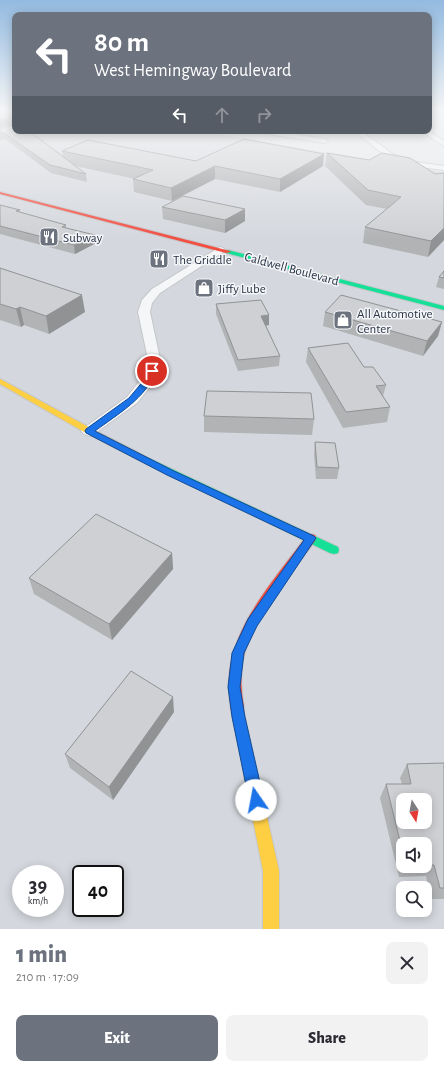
<!DOCTYPE html>
<html lang="en">
<head>
<meta charset="utf-8">
<style>
  body { margin:0; font-family:"Alegreya Sans",sans-serif; background:#f2f2f3; color:#2b2b33; height:100vh; display:flex; flex-direction:column; font-size:15px; white-space:nowrap }
  * { box-sizing:border-box; margin:0 }
  p { font-size:13px; color:#7c7c81 }
  .icon { flex:none; width:22px; height:22px; fill:none; stroke:currentColor; stroke-width:2; stroke-linecap:round; stroke-linejoin:round }
  .map { position:relative; height:929px; overflow:hidden }
  .side { display:flex; flex-direction:column; background:#fff; flex:1 }
  .side>* { flex:none }
  .guide { position:absolute; left:12px; top:12px; width:420px; height:122px; border-radius:8px; box-shadow:0 2px 10px #0003; background:#6c737f; color:#fff; overflow:hidden }
  .needle { width:26px; rotate:169deg }
  .tools { position:absolute; left:396px; top:793px; display:grid; gap:8px }
  .tools a { display:grid; place-items:center; width:36px; height:36px; border-radius:8px; background:#fff; box-shadow:0 2px 10px #0003; font-size:20px }
  .speed { position:absolute; left:12px; top:865px; display:flex; gap:8px; font-size:20px; font-weight:700; text-align:center }
  .speed>* { display:grid; place-content:center; width:52px; height:52px; border-radius:50%; background:#fff; box-shadow:0 2px 10px #0003; line-height:1 }
  .speed small { font-size:10px; font-weight:400 }
  .speed .limit { border:2px solid #111; border-radius:6px; background:#fff; color:#111 }
  .pin { position:absolute; display:grid; place-items:center; width:34px; height:34px; color:#fff; margin:-17px; border:2px solid #fff; border-radius:50%; box-shadow:0 1px 4px #0007 }
  .me { position:absolute; width:44px; margin:-22px; rotate:348deg; stroke-linejoin:round; filter:drop-shadow(0 0 3px #0008) }
  .turn { display:flex; align-items:center; gap:14px; height:84px; padding:0 16px; font-size:18px }
  .turn .icon { width:52px; height:52px; stroke-width:2.5 }
  .turn b { display:block; font-size:28px; line-height:34px }
  .lanes { display:flex; align-items:center; height:38px; padding:0 16px; background:#0003; justify-content:center; gap:20px; direction:ltr }
  .lanes .off { opacity:.35 }
  .round { display:grid; place-items:center; flex:none; width:42px; height:42px; border-radius:8px; background:#f2f2f3 }
  .headline { display:flex; align-items:center; justify-content:space-between; height:68px; padding:0 16px }
  h1 { font-size:24px; font-weight:800; line-height:30px; color:#6c737f }
  .button { display:flex; gap:8px; margin-top:auto; padding:8px 16px }
  .button a { flex:1; height:46px; border-radius:8px; background:#6c737f; color:#fff; font-size:16px; font-weight:800; line-height:46px; text-align:center }
  .button a+a { background:#f2f2f3; color:#2b2b33 }
  .map>svg:first-child { display:block }
  .built { fill:#d4d7dd; fill-rule:evenodd }
  .lines { fill:none; stroke-linecap:round; stroke-linejoin:round }
  .street-casing { stroke:#c4c6c8; stroke-width:2 }
  .fast-casing { stroke:#c4c6c8; stroke-width:2 }
  .slow-casing { stroke:#c4c6c8; stroke-width:2 }
  .jam-casing { stroke:#c4c6c8; stroke-width:2 }
  .street { fill:#f5f6f7; fill-rule:evenodd }
  .fast { fill:#16e098; fill-rule:evenodd }
  .slow { fill:#ffcf43; fill-rule:evenodd }
  .jam { fill:#f24e42; fill-rule:evenodd }
  .wall { fill:#b1b3b5; fill-rule:evenodd }
  .shaded-wall { fill:#909294 }
  .building { fill:#ced0d3; stroke:#909294; fill-rule:evenodd }
  .route { fill:#1a73e8; stroke:#114b97 }
  .labels { text-anchor:middle; stroke-width:3; stroke-linejoin:round; paint-order:stroke }
  .far-poi-label { font-size:13px; fill:#2b3445; stroke:#f4f6f9; text-anchor:start }
  .far-street-label { font-size:13px; fill:#2b3445; stroke:#f4f6f9 }
</style>
</head>
<body>
<div class="map">
<svg width="444" height="929" viewBox="0 0 444 929">
  <rect width="100%" height="100%" fill="#e6e8ea"/>
  <path class="built" d="M0,109H15V131H199L444,172V929H0ZM403,800H425V822H403ZM403,844H425V866H403ZM21,874H55V908H21ZM81,874H115V908H81ZM403,888H425V910H403Z"/>
  <g class="lines">
    <g class="street-casing">
      <path id="street" d="M257,131H273L325,139L328,141L325,143L260,133Z
        M354,131H361L401,160L444,166V170L396,164Z
        M421,131H428L444,141V146Z
        M220,247L223,248L225,250L223,252L160,293L152,303L150,312L160,359L156,379L137,403L94,434L89,436L84,434L81,431L84,428L127,397L142,378L148,359L138,312L142,300L152,289Z"/>
    </g>
    <g class="fast-casing">
      <path id="fast" d="M228,250L444,306V310L226,253L225,252Z
        M140,454L338,547L339,550L338,553L334,554L330,553L137,459L136,457L137,455Z"/>
    </g>
    <g class="slow-casing">
      <path id="slow" d="M0,379L92,429L143,455L144,457L143,459H137L86,433L0,384Z
        M238,707L243,709L244,713L279,871V929H263V871L232,713L233,709Z"/>
    </g>
    <g class="jam-casing">
      <path id="jam" d="M0,192L230,251L231,252L226,253L0,194Z
        M311,534L315,535L316,538L315,541C290,575 251,619 243,660C241,670 241,681 242,691C242,699 246,709 243,717L238,719L233,717C230,710 230,701 229,693C224,632 274,581 307,535Z"/>
    </g>
    <use href="#street" class="street"/>
    <use href="#fast" class="fast"/>
    <use href="#slow" class="slow"/>
    <use href="#jam" class="jam"/>
  </g>
  <path class="wall" d="M0,127L63,156L62,151L196,161L323,166L280,192L215,179L172,201L134,192L133,179H135L75,166L86,174L87,182L51,173L5,139L0,140Z
    M327,153L435,174L444,173V240L428,257L363,243L365,227L387,209L366,205L325,166Z
    M0,205L20,213L66,225V228L96,243L75,254L0,234Z
    M162,207L245,209V221L225,233L163,219Z
    M0,268L85,312L49,334L24,325L21,327L0,320Z
    M444,271V289L436,287L439,277Z
    M216,304L269,325L266,326L280,356L279,366L238,371L216,314Z
    M325,312L442,322L438,336L423,356L323,326Z
    M308,348L364,367L386,385L383,396L390,407L387,422L343,428L306,362Z
    M204,416L314,419L312,435L204,432Z
    M315,442L339,468L337,479H316L314,454Z
    M172,553L173,569L112,640L34,594L29,578Z
    M174,712L113,800L70,768L65,754Z
    M444,763V899H431L426,876L399,877L380,798L386,784H402L400,778L407,764ZM403,844H425V866H403Z"/>
  <path class="shaded-wall" d="M12,118L14,125L0,126V119Z
    M324,154L323,166L280,192V179Z
    M215,166V179L172,201L171,188Z
    M245,209V221L225,233V220Z
    M444,228V240L428,257L431,241Z
    M95,235L96,243L75,254L74,245Z
    M82,295L85,312L49,334L46,316Z
    M20,307L24,325L21,327L16,309Z
    M269,315V325L261,326V316Z
    M442,322L438,336L423,356L427,341Z
    M172,553L173,569L112,640L109,624Z
    M173,697L174,712L113,800L109,787Z"/>
  <path class="building" d="M0,109L12,118L0,119Z
    M15,126V131H29L86,174L50,165L4,133H0V127Z
    M244,139L324,154L280,179L215,166L171,188L133,179L153,170L62,151L88,140L196,161Z
    M327,153L369,160L382,153L410,158L435,174L444,173V228L431,241L365,227L401,197L368,190Z
    M183,196L245,209L225,220L162,207Z
    M0,205L20,210L16,211L66,225L62,227L95,235L74,245L0,226Z
    M0,268L82,295L46,316L20,307L16,309L0,304Z
    M444,271V278L439,277Z
    M341,295L442,322L427,341L325,312Z
    M261,300L269,315L261,316L280,356L238,360L216,304Z
    M348,343L364,367H373L386,385L376,386L390,407L346,412L308,348Z
    M207,391L311,393L314,419L204,416Z
    M315,442L335,443L339,468L317,467Z
    M96,514L172,553L109,624L29,578Z
    M131,671L173,697L109,787L65,754Z
    M444,763V888H440L434,865H425V844H403V853L386,784H411L407,764ZM403,800H425V822H403Z"/>
  <linearGradient id="sky" x2="0" y2="1"><stop stop-color="#93bae0"/><stop offset="0.46" stop-color="#f4f5f6"/><stop offset="1" stop-color="#f4f5f6" stop-opacity="0"/></linearGradient>
  <rect width="444" height="239" fill="url(#sky)"/>
  <path class="route" d="M152,368L156,371C146,398 118,414 95,431L174,471L314,536L316,538L257,626L244,653L240,687L245,717L264,800L261,805L256,807L251,805L249,800L232,717L228,687L232,653L248,619L304,540L167,475L86,433L85,431L86,429L129,398L145,379L149,369Z"/>
  <defs>
    <g id="restaurant-square" transform="scale(1)"><rect x="-9" y="-9" width="18" height="18" rx="4" fill="#6c737f" stroke="#f4f6f9"/><path d="M-5-6h1v4h1v-4h1v4h1v-4h1v5L-1.5 .5V6h-2V.5L-5-1ZM5-6V6H3V1.5H1.5Q1.5-4 5-6Z" fill="#fff"/></g>
    <g id="shop-square" transform="scale(1)"><rect x="-9" y="-9" width="18" height="18" rx="4" fill="#6c737f" stroke="#f4f6f9"/><path d="M-5-2.5h2.3a2.7 3.5 0 0 1 5.4 0H5L5.5 6h-11ZM-1.5-2.5h3a1.5 2.3 0 0 0-3 0Z" fill="#fff"/></g>
  </defs>
  <g fill-rule="evenodd">
    <use href="#restaurant-square" x="49" y="237"/>
    <use href="#restaurant-square" x="159" y="259"/>
    <use href="#shop-square" x="204" y="288"/>
    <use href="#shop-square" x="343" y="320"/>
  </g>
  <g class="labels">
    <g class="far-poi-label">
      <text x="63" y="242">Subway</text>
      <text x="173" y="264">The Griddle</text>
      <text x="218" y="293">Jiffy Lube</text>
      <text x="357" y="318">All Automotive<tspan x="357" dy="15">Center</tspan></text>
    </g>
    <g class="far-street-label">
      <text transform="translate(292 268) rotate(15)" y="5">Caldwell Boulevard</text>
    </g>
  </g>
</svg>
<div class="tools">
<a><svg class="needle" viewBox="-14 -14 28 28"><path d="M0-13l5 13h-10z" fill="#e53935"/><path d="M0 13l5-13h-10z" fill="#7c7c81"/></svg></a>
<a><svg class="icon" aria-label="sound" viewBox="0 0 24 24"><path d="M4 9h4l5-4v14l-5-4H4zM17 9q2 3 0 6"/></svg></a>
<a><svg class="icon" aria-label="search" viewBox="0 0 24 24"><circle cx="10" cy="10" r="6"/><path d="M15 15l6 6"/></svg></a>
</div>
<div class="speed"><div>39<small>km/h</small></div><div class="limit">40</div></div>
<div class="pin" style="left:152px;top:371px;background:#d93025"><svg class="icon" aria-label="arrive" viewBox="0 0 24 24"><path d="M6 21V4h12l-3 4 3 4H6"/></svg></div>
<svg class="me" style="left:256px;top:800px" viewBox="-20 -20 40 40"><circle r="19" fill="#fff"/><path d="M0-13L10 11 0 6-10 11z" fill="#1a73e8"/></svg>
<div class="guide">
<div class="turn"><svg class="icon" aria-label="left" viewBox="0 0 24 24"><path d="M17 20v-9H6M10 6l-5 5 5 5"/></svg><div><b>80 m</b>West Hemingway Boulevard</div></div>
<div class="lanes"><svg class="icon" aria-label="left" viewBox="0 0 24 24"><path d="M17 20v-9H6M10 6l-5 5 5 5"/></svg><svg class="icon off" aria-label="ahead" viewBox="0 0 24 24"><path d="M12 20V5M6 11l6-6 6 6"/></svg><svg class="icon off" aria-label="right" viewBox="0 0 24 24"><path d="M7 20v-9h11M14 6l5 5-5 5"/></svg></div>
</div>
</div>
<section class="side">
<div class="headline"><div><h1>1 min</h1><p>210 m · 17:09</p></div><a class="round"><svg class="icon" aria-label="close" viewBox="0 0 24 24"><path d="M6 6l12 12M18 6L6 18"/></svg></a></div>
<div class="button"><a>Exit</a><a>Share</a></div>
</section>
</body>
</html>
